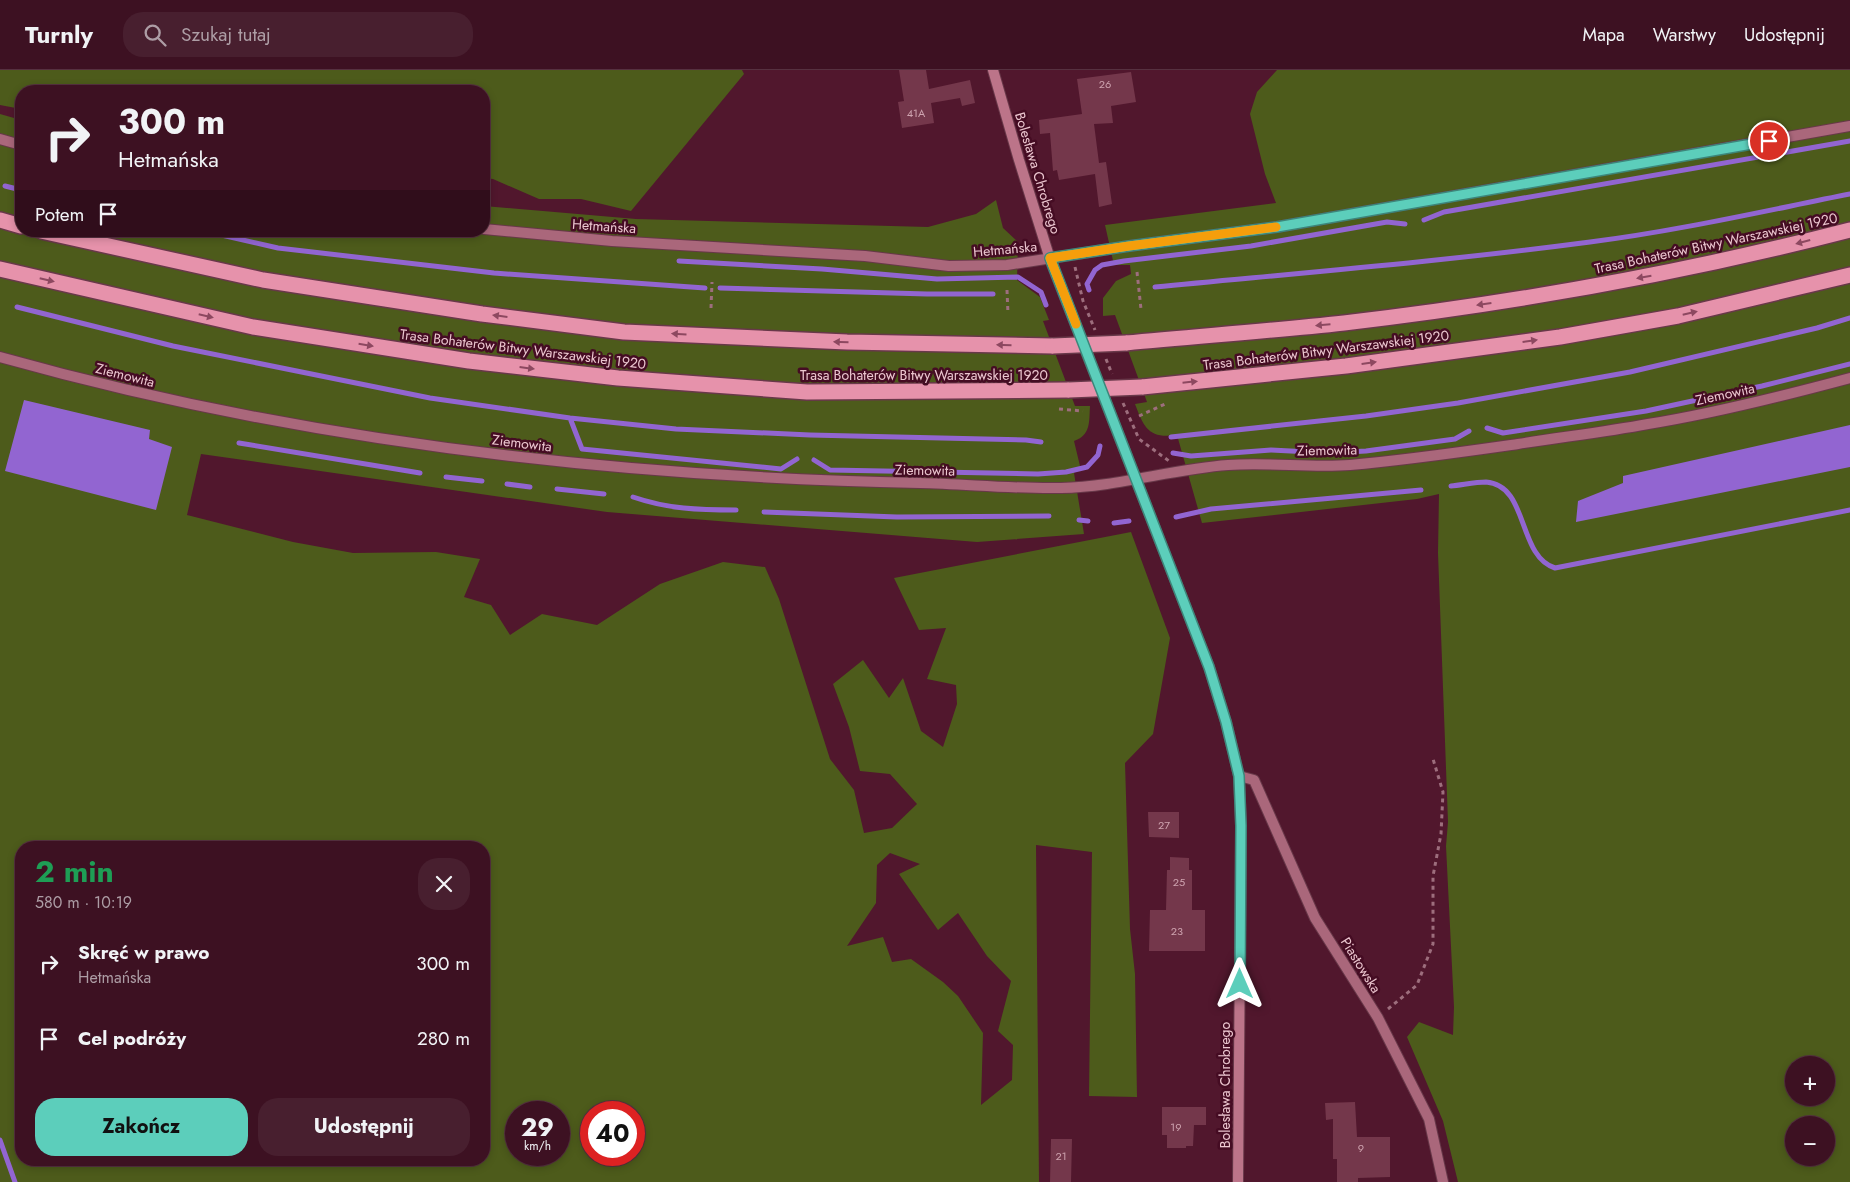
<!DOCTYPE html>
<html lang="pl">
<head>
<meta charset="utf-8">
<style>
  body { margin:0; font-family:Jost,sans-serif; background:#481f2f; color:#f1f3f6; height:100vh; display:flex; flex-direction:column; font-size:19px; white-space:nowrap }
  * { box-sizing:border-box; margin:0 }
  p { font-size:16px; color:#ad9da5 }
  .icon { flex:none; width:28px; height:28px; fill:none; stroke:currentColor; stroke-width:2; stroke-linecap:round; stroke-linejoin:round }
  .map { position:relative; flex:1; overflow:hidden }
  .drawer { position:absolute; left:15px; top:771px; width:475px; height:325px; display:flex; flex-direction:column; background:#3d1122; border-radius:20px; box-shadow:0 2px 8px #0003,0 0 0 1px #563140 }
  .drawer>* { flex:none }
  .banner { position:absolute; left:15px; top:15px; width:475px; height:152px; border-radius:20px; box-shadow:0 2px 8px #0003,0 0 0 1px #563140; background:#3d1122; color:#f1f3f6; overflow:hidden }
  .fabs { position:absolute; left:1785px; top:986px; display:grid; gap:10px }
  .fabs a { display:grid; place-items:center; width:50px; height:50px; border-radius:50%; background:#3d1122; box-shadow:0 2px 8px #0003,0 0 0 1px #563140; font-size:25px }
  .speed { position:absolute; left:505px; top:1031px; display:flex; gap:10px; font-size:25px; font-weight:700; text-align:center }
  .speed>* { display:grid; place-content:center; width:65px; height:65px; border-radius:50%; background:#3d1122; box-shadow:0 2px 8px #0003,0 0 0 1px #563140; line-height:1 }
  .speed small { font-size:12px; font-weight:400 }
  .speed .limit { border:8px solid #d22; background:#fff; color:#111 }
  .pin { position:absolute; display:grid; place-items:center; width:42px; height:42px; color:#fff; margin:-21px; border:2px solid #fff; border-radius:50%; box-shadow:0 1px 5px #0007 }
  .me { position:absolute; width:55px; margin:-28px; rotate:0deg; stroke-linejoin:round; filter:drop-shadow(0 0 4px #0008) }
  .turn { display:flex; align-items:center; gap:18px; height:105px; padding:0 20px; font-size:22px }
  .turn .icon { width:65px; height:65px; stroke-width:2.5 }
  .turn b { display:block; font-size:35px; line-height:42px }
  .then { display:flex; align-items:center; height:48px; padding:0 20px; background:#0003; gap:10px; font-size:19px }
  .round { display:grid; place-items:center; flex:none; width:52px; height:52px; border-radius:20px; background:#481f2f }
  .overview { display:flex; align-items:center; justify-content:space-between; height:85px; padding:0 20px }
  h1 { font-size:30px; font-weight:700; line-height:38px; color:#1e9e55 }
  .action { display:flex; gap:10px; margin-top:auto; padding:10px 20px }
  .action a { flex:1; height:58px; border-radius:20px; background:#5ccebb; color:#111; font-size:20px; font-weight:700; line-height:58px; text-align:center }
  .action a+a { background:#481f2f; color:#f1f3f6 }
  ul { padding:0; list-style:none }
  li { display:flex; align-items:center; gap:15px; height:75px; padding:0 20px }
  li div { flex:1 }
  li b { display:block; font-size:19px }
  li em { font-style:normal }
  header { display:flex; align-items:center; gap:30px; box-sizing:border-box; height:70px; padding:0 25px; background:#3d1122; border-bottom:1px solid #563140 }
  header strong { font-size:24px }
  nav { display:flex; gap:28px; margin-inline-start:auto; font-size:18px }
  .search { width:350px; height:45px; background:#481f2f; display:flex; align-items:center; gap:12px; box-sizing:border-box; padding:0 18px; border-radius:20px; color:#ad9da5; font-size:19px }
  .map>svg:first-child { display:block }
  .green { fill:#4d5b1b; fill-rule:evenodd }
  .water { fill:#9265d1 }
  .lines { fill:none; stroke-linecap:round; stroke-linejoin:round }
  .stream { stroke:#9265d1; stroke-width:5 }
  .building { fill:#74374b }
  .street-casing { stroke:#683849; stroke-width:12 }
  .secondary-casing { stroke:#683849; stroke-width:12 }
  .highway-casing { stroke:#683849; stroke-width:18 }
  .path { stroke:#9d6e7d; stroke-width:3; stroke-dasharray:4 4; stroke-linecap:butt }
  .street { stroke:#aa677b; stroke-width:10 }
  .secondary { stroke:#bc7489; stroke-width:10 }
  .highway { stroke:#e692ab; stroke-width:15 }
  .highway-bridge-casing { stroke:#683849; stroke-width:18; stroke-linecap:butt }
  .highway-bridge { stroke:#e692ab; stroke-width:15 }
  .oneway { fill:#8d4860 }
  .route-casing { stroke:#3c867a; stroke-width:12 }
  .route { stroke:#5ccebb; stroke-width:9 }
  .slow { stroke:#f59e0b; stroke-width:9 }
  .labels { text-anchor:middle; stroke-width:5; stroke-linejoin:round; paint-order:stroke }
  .number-label { font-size:11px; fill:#cea3af }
  .street-label { font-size:14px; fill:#ecc7d0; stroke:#450c23 }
</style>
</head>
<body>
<header>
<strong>Turnly</strong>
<div class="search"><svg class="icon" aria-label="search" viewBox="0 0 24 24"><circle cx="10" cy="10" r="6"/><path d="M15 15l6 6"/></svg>Szukaj tutaj</div>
<nav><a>Mapa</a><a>Warstwy</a><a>Udostępnij</a></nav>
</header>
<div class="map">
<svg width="1850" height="1112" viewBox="0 0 1850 1112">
  <rect width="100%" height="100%" fill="#51172d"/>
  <path class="green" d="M0,0H742L744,4L631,141L581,129H539L493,109L484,108V21H21V39L0,35Z
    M1277,0H1850V1112H1458L1443,1051L1407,967L1419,952L1453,965L1454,937L1446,776L1448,752L1438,483L1439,424L1417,429L1202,453L1177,365C1149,369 1144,358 1135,334L1147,332L1115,245L1103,246V228L1116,211L1131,204L1130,195H1114L1105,155L1276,133L1265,104L1250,44L1257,22ZM1794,995H1826V1028H1794ZM1794,1055H1826V1088H1794Z
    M0,44L21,50V161H484V136L636,149L928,157L976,144L996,130L1003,158L1018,172L1017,210L1040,227L1049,250L1043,251L1075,336H1090C1089,352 1091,365 1074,371L1080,396L1074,403L1084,464L977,472L607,442L201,384L187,445L293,472L353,483L436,482L480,489L464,527L491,535L510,565L542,544L597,555L660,514L723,492L765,497L779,529L830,689L854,720L864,763L892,758L917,734L890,704L860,701L849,657L833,614L863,590L889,628L903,608L921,661L943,677L957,634L956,615L927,609L946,558L919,560L894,508L1131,462L1170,568L1153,664L1125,693L1130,859L1135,904L1137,1027L1089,1026L1092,782L1036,775L1039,1112H0ZM21,778H484V1090H21ZM890,783L920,794L899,804L938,860L958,843L987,886L1011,911L998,961L1013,975L1012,1010L981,1035L983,963L958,926L943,912L911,889L892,892L883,867L847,876L876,833L877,795ZM516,1042H559V1085H516ZM591,1042H634V1085H591Z"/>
  <path class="water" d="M24,330L150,360L149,369L172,377L156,440L5,401Z
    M1850,355V397L1576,452L1578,431L1623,413V406Z"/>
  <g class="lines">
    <path class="stream" d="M5,116L21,120
      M1424,150L1444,142L1850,71
      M204,161L278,178L494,203L705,218
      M679,191L822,199L937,209L1018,207L1041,222L1046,235
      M1155,217C1300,203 1446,191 1590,172C1677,161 1764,141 1850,124
      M720,218L927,224H993
      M1089,220L1087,214L1095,200L1102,195L1124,191L1251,176L1387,152L1405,154
      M17,237L173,276L430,328L570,348L676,359L810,365L1026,370L1041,372
      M570,348L582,379L781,399L797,389
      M1487,358L1503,363L1646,341L1762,316L1850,294
      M1171,367L1366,346L1458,333L1630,302L1817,258L1850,248
      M239,373L420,403
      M1173,383L1191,386L1271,380L1330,383L1366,381L1455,369L1469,361
      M814,390L830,400L1038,404L1066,402L1087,397L1098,385L1100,376
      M446,407L482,411
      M507,414L530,417
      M1451,416C1462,415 1475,412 1486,412C1529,415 1517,486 1555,498L1850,440
      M557,419L604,424
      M633,427C668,439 699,440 736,440
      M764,442L897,447L1049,446
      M1176,447L1211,439L1421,420
      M1079,450L1088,451
      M1114,453L1129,451
      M0,1070L15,1112"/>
  </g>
  <path class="building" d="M899,0H926L929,19L970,10L975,33L962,36L960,28L931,33L934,53L902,58L898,32L904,31Z
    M1131,2L1136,32L1111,36L1113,53L1094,54L1099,93L1106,92L1112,134L1099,137L1095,104L1059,110L1057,100L1053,101L1050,63L1040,64L1039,50L1082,44L1077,9Z
    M1148,742H1179V768L1149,767Z
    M1170,787L1189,788V800H1192V840H1205V881H1149L1150,840H1166L1167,800H1170Z
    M1355,1032L1357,1067H1390V1107L1358,1108V1112H1337V1089H1333V1049L1326,1050L1325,1033Z
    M1162,1037H1206V1055H1194L1193,1076H1186V1078H1167V1065H1162Z
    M1051,1069H1072L1071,1112H1050Z"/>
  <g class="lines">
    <g class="street-casing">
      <path id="street" d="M0,69L21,75
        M484,159L612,171L865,186L949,196L1007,195L1129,176L1277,157L1850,56
        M0,287C299,371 610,407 920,413C966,414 1014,419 1061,418C1117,417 1172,399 1228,395C1269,392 1310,398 1350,395C1407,390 1462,382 1518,374C1562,367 1605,362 1648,354C1716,343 1783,326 1850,308
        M1239,706L1254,710L1315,848L1378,948L1429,1049L1443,1112"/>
    </g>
    <g class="secondary-casing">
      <path id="secondary" d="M993,0L1019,90L1050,189L1209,597L1226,652L1239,706L1241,756L1238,1112"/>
    </g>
    <g class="highway-casing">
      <path id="highway" d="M0,150L21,156
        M41,161L263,210L482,244L624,262L847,272L1053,276
        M0,199L253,257L469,291L618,308L807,322L1069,320
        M1126,273C1198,266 1272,261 1344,253C1515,233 1684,203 1850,160
        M1142,317L1346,296L1560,267L1678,246L1850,205"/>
    </g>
    <path class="path" d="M1075,197L1083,231L1095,260
      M1137,202L1141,239
      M1007,220L1008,244
      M711,238L712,212
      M1106,289L1112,304
      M1123,333L1139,369L1169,391
      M1059,339L1083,341
      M1139,346L1165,334
      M1388,939L1417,915L1433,874V806L1441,764L1443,722L1433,689"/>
    <use href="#street" class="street"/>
    <use href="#secondary" class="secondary"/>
    <use href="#highway" class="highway"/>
    <g class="highway-bridge-casing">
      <path id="highway-bridge" d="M1053,276L1126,273
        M1069,320L1142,317"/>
    </g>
    <use href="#highway-bridge" class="highway-bridge"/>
  </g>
  <defs><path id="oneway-solid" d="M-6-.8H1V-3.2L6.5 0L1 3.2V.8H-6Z" transform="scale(1.25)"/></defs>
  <g class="oneway">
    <use href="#oneway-solid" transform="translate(1803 172) rotate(165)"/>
    <use href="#oneway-solid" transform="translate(1644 207) rotate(170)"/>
    <use href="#oneway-solid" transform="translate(47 210) rotate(13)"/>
    <use href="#oneway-solid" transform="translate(1484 234) rotate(172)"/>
    <use href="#oneway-solid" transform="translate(1690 243) rotate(-13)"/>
    <use href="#oneway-solid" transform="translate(206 246) rotate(13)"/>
    <use href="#oneway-solid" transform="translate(500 246) rotate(-173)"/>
    <use href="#oneway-solid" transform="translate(1323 255) rotate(175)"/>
    <use href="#oneway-solid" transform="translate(679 264) rotate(-177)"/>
    <use href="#oneway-solid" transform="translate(1530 271) rotate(-8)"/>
    <use href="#oneway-solid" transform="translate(841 272) rotate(-178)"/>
    <use href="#oneway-solid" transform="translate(366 275) rotate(9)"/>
    <use href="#oneway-solid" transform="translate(1004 275) rotate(-179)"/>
    <use href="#oneway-solid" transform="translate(1369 293) rotate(-8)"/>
    <use href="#oneway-solid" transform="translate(527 298) rotate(7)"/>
    <use href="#oneway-solid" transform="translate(1190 312) rotate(-6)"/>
  </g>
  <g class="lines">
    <g class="route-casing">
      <path id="route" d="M1240,914L1241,756L1239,706L1226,652L1209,597L1050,188L1129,176L1277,157L1769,71"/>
    </g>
    <use href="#route" class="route"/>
    <path class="slow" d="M1076,254L1050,188L1129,176L1276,157"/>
  </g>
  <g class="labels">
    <g class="number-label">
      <text x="1105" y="18">26</text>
      <text x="916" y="47">41A</text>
      <text x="1164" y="759">27</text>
      <text x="1179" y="816">25</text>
      <text x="1177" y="865">23</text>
      <text x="1176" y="1061">19</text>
      <text x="1361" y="1082">9</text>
      <text x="1061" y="1090">21</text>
    </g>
    <g class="street-label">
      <text transform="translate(1038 103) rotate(73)" y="5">Bolesława Chrobrego</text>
      <text transform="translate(604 156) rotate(4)" y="5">Hetmańska</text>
      <text transform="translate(1716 173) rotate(-12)" y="5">Trasa Bohaterów Bitwy Warszawskiej 1920</text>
      <text transform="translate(1005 179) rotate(-5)" y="5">Hetmańska</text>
      <text transform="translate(523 279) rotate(7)" y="5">Trasa Bohaterów Bitwy Warszawskiej 1920</text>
      <text transform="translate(1326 280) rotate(-7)" y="5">Trasa Bohaterów Bitwy Warszawskiej 1920</text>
      <text transform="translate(125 305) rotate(14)" y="5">Ziemowita</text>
      <text x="924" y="310">Trasa Bohaterów Bitwy Warszawskiej 1920</text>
      <text transform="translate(1725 324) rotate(-12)" y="5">Ziemowita</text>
      <text transform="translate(522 373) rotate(7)" y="5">Ziemowita</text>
      <text transform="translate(1327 380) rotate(-1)" y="5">Ziemowita</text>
      <text transform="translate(925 400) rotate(1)" y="5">Ziemowita</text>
      <text transform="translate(1361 895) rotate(58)" y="5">Piastowska</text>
      <text transform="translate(1225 1015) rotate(-90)" y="5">Bolesława Chrobrego</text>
    </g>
  </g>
</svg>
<div class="fabs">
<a>+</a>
<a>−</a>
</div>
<div class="speed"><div>29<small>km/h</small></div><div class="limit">40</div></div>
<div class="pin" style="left:1769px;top:71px;background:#d93025"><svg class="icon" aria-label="arrive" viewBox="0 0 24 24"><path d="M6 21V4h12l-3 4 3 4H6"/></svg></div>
<svg class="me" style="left:1240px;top:914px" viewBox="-20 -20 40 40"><path d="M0-17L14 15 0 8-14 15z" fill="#5ccebb" stroke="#fff" stroke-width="4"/></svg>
<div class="banner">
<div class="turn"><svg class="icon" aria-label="right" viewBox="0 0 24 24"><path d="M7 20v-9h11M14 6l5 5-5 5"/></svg><div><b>300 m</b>Hetmańska</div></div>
<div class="then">Potem<svg class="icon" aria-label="arrive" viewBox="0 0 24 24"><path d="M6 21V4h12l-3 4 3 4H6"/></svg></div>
</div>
<section class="drawer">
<div class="overview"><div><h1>2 min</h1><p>580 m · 10:19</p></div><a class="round"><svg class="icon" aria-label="close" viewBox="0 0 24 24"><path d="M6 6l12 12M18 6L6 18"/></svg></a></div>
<ul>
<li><svg class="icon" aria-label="right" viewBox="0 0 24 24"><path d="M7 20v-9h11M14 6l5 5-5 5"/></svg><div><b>Skręć w prawo</b><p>Hetmańska</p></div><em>300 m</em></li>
<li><svg class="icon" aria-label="arrive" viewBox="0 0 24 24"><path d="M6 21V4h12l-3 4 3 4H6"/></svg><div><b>Cel podróży</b></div><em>280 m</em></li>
</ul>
<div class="action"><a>Zakończ</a><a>Udostępnij</a></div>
</section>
</div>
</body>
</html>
